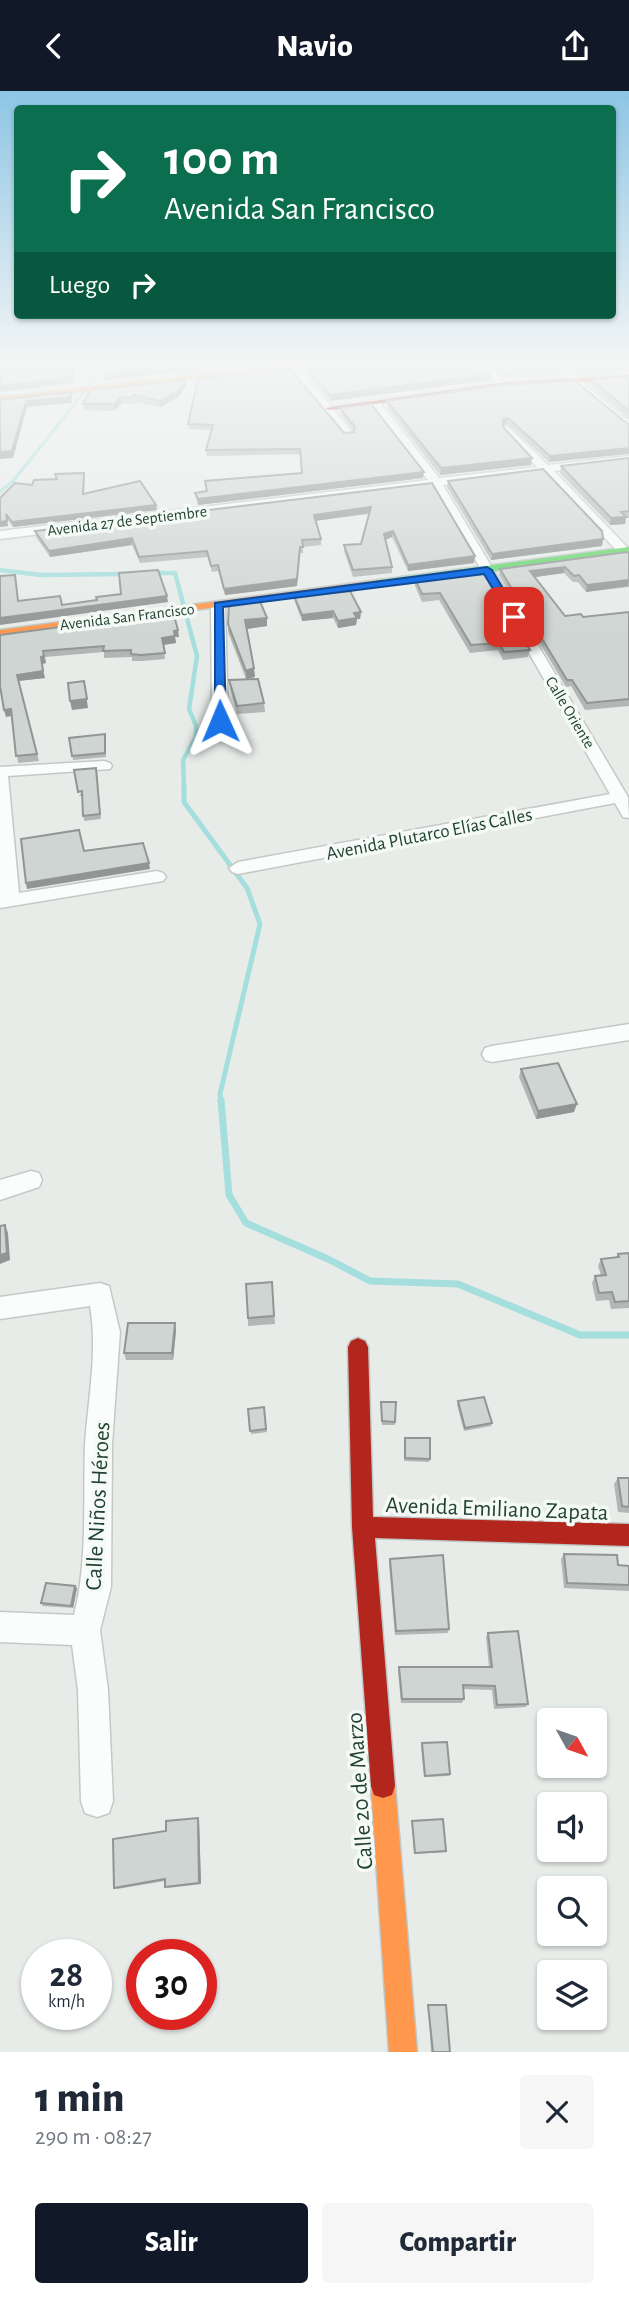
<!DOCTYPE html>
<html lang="es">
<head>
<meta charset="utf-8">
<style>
  body { margin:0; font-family:"Alegreya Sans",sans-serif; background:#f6f6f7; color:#1f2937; height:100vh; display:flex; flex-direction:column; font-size:26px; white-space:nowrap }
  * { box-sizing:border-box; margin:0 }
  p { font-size:23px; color:#747a83 }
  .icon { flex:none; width:38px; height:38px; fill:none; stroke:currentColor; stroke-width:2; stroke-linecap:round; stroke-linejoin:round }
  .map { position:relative; height:1961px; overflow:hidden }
  .details { display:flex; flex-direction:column; background:#fff; flex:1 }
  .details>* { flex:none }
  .banner { position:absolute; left:14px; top:14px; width:602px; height:214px; border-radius:7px; box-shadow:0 2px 5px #0004; background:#0b6e4f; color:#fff; overflow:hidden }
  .needle { width:46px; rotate:130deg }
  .fabs { position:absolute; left:537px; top:1617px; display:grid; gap:14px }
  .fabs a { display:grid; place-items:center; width:70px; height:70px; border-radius:7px; background:#fff; box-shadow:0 2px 5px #0004; font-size:35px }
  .speed { position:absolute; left:21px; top:1848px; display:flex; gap:14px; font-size:35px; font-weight:700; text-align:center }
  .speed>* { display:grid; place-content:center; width:91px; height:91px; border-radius:50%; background:#fff; box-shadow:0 2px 5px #0004; line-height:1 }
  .speed small { font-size:18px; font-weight:400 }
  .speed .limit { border:10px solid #d22; background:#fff; color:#111 }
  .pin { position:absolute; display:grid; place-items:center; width:60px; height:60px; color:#fff; margin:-30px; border-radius:14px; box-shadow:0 4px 10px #0006 }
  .me { position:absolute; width:77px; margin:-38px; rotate:359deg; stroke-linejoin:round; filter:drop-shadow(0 0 5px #0008) }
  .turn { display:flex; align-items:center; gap:24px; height:147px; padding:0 35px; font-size:32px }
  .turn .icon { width:91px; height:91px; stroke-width:2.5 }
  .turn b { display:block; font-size:49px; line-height:60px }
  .then { display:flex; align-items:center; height:66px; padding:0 35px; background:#0003; gap:14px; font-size:26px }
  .round { display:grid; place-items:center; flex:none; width:74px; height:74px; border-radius:7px; background:#f6f6f7 }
  .headline { display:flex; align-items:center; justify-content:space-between; height:119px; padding:0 35px }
  h1 { font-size:42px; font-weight:800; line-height:52px }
  .button { display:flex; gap:14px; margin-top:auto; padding:14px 35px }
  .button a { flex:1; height:80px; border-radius:7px; background:#111827; color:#fff; font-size:28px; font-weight:800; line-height:80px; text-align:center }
  .button a+a { background:#f6f6f7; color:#1f2937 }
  header { display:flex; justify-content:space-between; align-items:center; height:91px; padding:0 35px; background:#111827; color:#fff; font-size:32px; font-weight:800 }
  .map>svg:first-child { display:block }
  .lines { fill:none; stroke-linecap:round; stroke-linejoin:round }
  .stream-far3 { stroke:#a4dedd; stroke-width:3.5 }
  .stream-far2 { stroke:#a4dedd; stroke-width:4.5 }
  .stream-far1 { stroke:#a4dedd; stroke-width:5 }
  .stream { stroke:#a4dedd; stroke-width:7 }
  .street-casing { stroke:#c4c9c6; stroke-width:3 }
  .fast-casing { stroke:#c0c8c4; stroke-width:3 }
  .slow-casing { stroke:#c0c8c4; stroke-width:3 }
  .jam-casing { stroke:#c0c8c4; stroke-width:3 }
  .street { fill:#fbfcfc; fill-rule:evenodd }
  .fast { fill:#63d668; fill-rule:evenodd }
  .slow { fill:#ff974d; fill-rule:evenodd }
  .jam { fill:#b3261e; fill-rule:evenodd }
  .wall { fill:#b2b7b5 }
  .shaded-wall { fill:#919593 }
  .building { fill:#cfd5d2; stroke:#919593; stroke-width:2 }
  .route { fill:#1a73e8; stroke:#114b97; stroke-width:2 }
  .labels { text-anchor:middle; stroke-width:7; stroke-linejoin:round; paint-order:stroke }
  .far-street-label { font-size:16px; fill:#214234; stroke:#f5faf7 }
  .street-label { font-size:19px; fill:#214234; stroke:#f5faf7 }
  .near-street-label { font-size:23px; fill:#214234; stroke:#f5faf7 }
</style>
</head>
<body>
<header><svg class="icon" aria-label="back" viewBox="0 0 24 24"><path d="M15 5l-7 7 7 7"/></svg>Navio<svg class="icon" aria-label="share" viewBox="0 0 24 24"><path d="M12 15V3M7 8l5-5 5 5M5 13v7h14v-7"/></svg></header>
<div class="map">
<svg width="629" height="1961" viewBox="0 0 629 1961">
  <rect width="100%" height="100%" fill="#e7ece9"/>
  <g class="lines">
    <path class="stream-far3" d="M0,401L14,389L107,273L113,271"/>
    <path class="stream-far2" d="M0,479L41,484L125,483
      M154,482H175L197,565L189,618L196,635V646L183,669L184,696"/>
    <path class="stream-far1" d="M184,694V711L247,797L260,833L220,1003L221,1010"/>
    <path class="stream" d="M221,1009L229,1104L246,1132L328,1168L370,1190L458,1193L580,1244H629"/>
    <g class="street-casing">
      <path id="street" d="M284,271H294L352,341V345H344Z
        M498,271H527L491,277L506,294L501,297L479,275Z
        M549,271H559L629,331V339Z
        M374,308L378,309L439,387L537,376L504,341V337L508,336L548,374L629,365V371L554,380L628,457V463H620L543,382L443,394L628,706L629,727L623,726L615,712L238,783L232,781L229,777L238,771L610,703L433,395L0,448V440L428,389L369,311Z
        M218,510L225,514L228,630L220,635L212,630L211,514Z
        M104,670L110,672L112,675L110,678L8,685L19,802L157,780L163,782L166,786L163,790L0,817V676Z
        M629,933V949L492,971L485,969L482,963L485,957L492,955Z
        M31,1080L39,1082L42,1089L39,1096L0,1109V1089Z
        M100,1192L109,1195L120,1241L112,1353L111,1496L100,1539L108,1599L113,1710L109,1722L97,1726L85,1722L81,1710L78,1599L72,1554L0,1551V1521L74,1524C88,1469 83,1410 85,1354C88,1308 98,1261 90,1215L0,1228V1206Z"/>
    </g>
    <g class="fast-casing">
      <path id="fast" d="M629,456V462L379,495L374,492L379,489Z"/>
    </g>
    <g class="slow-casing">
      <path id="slow" d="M315,271H335L0,310V306Z
        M379,489L382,490V494L0,545V539Z
        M383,1683L392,1686L395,1695L417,1961H389L371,1695L374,1686Z"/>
    </g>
    <g class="jam-casing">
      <path id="jam" d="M629,284V288L501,296L329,319L325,317L501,292Z
        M358,1247L365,1250L368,1256L373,1426L629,1433V1455L375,1447L395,1695L392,1704L383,1707L374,1704L371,1695L352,1436L348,1256L351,1250Z"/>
    </g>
    <use href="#street" class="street"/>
    <use href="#fast" class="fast"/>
    <use href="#slow" class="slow"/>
    <use href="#jam" class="jam"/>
  </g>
  <path class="wall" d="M335,271H488L482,272L490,283L489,289L330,310L306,281V275L332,272Z
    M563,271H629V280L577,283Z
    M497,273L561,277L560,284L504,287L496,279Z
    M629,286V328L591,295L592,289Z
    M185,289L186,295L178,306L161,316L135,311L133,313L122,312L114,320L84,319L83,313Z
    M387,310L629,334L549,371L507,333L503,335V336L531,374L440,384L387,316Z
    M340,317L423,387L198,414L196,407L195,402L206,401L205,390L301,382V363L207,365L206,359L211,339L189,338L188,333L344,342L354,341L340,322Z
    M629,367V427H626L625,433L610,434L560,382L561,375Z
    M55,383L85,387L84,402L156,414L157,419L13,436L7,428L8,435L0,407L32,394L56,388Z
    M448,390L603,448L602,455L491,469L447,396Z
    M432,392L475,465L474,472L408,480L392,446L386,449L392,476V482L353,486L344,460V454L361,453L369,423L315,430L321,448V454L303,456V462H300L297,495L225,504L218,480L212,481L208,466L140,472L132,454L50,466L36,446L35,440Z
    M629,462V496L586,501L578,491H573L564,482L534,486L565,525L583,526L629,521V615L585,619L571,595L566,596L499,484L500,478Z
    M483,479L530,559L528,566L503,569L498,559L470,562L439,509L422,511L415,495V488Z
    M294,505L361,521L360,528H357L356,534L338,537L333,527L302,530L295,511Z
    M267,527V535L247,538L255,586L246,588L228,541V533Z
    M0,544L179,546H175L176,552L163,554L165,568L142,570H132V566L104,567V561L45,566L46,572L42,573L45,587L18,590L39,670L18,672L12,625L6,626Z
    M229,589L264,612L265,621L237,623L230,598Z
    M105,643L106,666L73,669L69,647Z
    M97,682L101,728L84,730L83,705H79Z
    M521,978L574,1021L536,1028L519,986Z
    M629,1162V1217L611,1218L609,1209L596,1210L592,1192L595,1185L601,1184L598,1175L601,1168L616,1166L618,1163Z
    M272,1191L275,1233L248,1235V1227Z
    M175,1232L176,1240L173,1269H126L124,1262Z
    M458,1310L492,1332L491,1335L464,1340L457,1314Z
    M381,1311L395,1331V1334H382Z
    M264,1316L267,1341L251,1343L248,1318Z
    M405,1347L430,1368L429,1371L404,1370Z
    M618,1387H629V1422L618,1421L614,1393Z
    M564,1463L618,1474L629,1475V1500L564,1497L561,1468Z
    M390,1468L449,1538L448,1542L395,1544L389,1473Z
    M75,1495L77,1497L73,1517L43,1515L41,1512Z
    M488,1542L528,1613L526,1616L494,1618L492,1599L463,1598L464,1608L462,1612H401L398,1580L399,1576H489L486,1546Z
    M422,1652L450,1683L449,1685L424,1686L421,1654Z
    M198,1727L199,1729L201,1793L168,1797L165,1796V1790L117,1798L114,1797L166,1740Z
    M412,1730L446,1760L445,1761L414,1763Z
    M428,1914H446L450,1961H431Z"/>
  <path class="shaded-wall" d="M74,271L73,292L0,301V295Z
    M198,271H265L201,278V274L197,279L105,289L104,283Z
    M490,283L489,289L330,310V304Z
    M185,289L186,295L178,306L161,316L160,310Z
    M71,301L72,312L27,316L13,367L0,368V361L26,310Z
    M121,306L122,312L114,320V313Z
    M508,327L507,333L502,335L503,329Z
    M629,357V363L549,371L550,365Z
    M532,367L531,374L440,384L441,377Z
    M424,381L423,387L198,414V408Z
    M156,414L157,419L13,436L12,431Z
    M371,416L370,422L314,430V424Z
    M626,426L625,433L610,434L611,427Z
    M7,430L8,435L0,436V431Z
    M393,440L392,446L384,449V443Z
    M132,447V454L50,466L49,460Z
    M603,448L602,455L491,469L492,463Z
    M300,456L297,495L225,504L224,498Z
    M475,465L474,472L408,480V474Z
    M565,476L564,482L529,487L530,480Z
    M629,489L628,495L586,501L587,494Z
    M167,505L168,511L0,534V527Z
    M333,520V527L302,530V524Z
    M361,521L360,528H357L356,534L338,537V530L354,522Z
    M267,527V535L246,538L245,529Z
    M178,539L179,546H175L176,552L163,554L162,547L174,540Z
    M44,565L46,572L42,573L41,566Z
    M254,577L255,586L246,588V580Z
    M43,580L45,587L18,590L17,584Z
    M84,590L88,617L72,619L70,610Z
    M11,618L13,624L6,626L4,619Z
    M149,772L150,778L27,798L26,792Z
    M577,1013L574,1021L536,1028L538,1020Z
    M5,1134L8,1142L10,1169L0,1173V1164Z
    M175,1232L176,1240L173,1269L172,1262Z
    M75,1495L77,1497L73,1517L71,1515Z
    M198,1727L199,1729L201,1793L199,1792Z"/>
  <path class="building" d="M0,271H72V286L0,295Z
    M112,271H198L197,273L104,283Z
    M335,271H480L490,283L330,304L306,275L332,272Z
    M509,271H553L561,277L504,281L497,273Z
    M571,271H629V273L578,276Z
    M290,278L344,342L354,341L355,336L340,317L371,313L424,381L198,408L195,402L207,400L205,390L302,382L300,358L206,359L213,334L188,333L198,288Z
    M629,286V320L592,289Z
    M185,289L177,300L160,310L134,304L132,307L121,306L114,313H83L90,299Z
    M575,290L629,334V357L550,365L508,327L503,329V336L532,367L441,377L387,310L502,294Z
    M71,301V306L26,310L12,360L0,361V309Z
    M629,367V420L621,421L626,426L611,427L561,375Z
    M543,378L602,440L603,448L492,463L448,390Z
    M84,382L83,403L140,390L156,414L12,431L6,423L7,430L0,431V407L15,392L32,394L34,389L57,388L55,383Z
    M432,392L475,465L408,474L393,440L384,443L392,476L353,479L344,454L361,453L371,416L314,424L321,448L302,449L303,456H300L297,488L224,498L218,474L211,475L207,460L139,466L132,447L49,460L35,440Z
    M627,461L629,462V489L587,494L579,484L574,485L565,476L530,480L565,525L581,523L583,526L629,521V608L587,612L572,589H567L500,478Z
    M158,479L167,505L0,527V485L15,484L18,510L60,505L62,514L97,509L96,506L121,503L119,482Z
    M483,479L530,559L504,561L499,552L471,554L440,502L422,503L415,488Z
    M350,500L361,521L354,522L357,527L338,530L333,520L302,524L294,505Z
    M259,508L267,527L245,529L254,577L246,580L228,533L229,513Z
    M173,521L178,539L174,540L175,545L162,547L165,562L141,564L131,563V559L103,560L104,555L43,560L44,565L41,566L43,580L17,584L37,663L16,665L11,618L4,619L0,595V544Z
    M258,588L264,612L237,615L229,589Z
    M84,590L87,608L70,610L68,592Z
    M105,643V662L72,665L69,647Z
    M96,677L100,723L83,725L82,700L78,701L74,679Z
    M79,739L84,760L143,752L149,772L26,792L21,748Z
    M558,972L577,1013L538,1020L521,978Z
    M5,1134L7,1162L0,1164V1135Z
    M629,1162V1210L615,1211L612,1201L599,1202L595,1185L606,1184L601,1168L619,1166L618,1163Z
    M272,1191L274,1225L248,1227L246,1193Z
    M128,1232H175L172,1262H124Z
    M484,1306L492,1332L465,1337L458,1310Z
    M381,1311H396L395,1331L382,1330Z
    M264,1316L266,1338L250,1340L248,1318Z
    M405,1347H430V1368L405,1367Z
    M618,1387H629V1416L622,1415Z
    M564,1463L617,1464L618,1474L629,1475V1494L567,1492Z
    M443,1464L449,1538L396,1540L390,1468Z
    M46,1492L75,1495L71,1515L41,1512Z
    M518,1540L528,1613L497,1614L495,1595L463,1594L464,1608H402L399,1576H492L488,1542Z
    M447,1651L450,1683L425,1685L422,1652Z
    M198,1727L199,1792L165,1796V1788L114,1797L113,1748L166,1740V1730Z
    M443,1728L446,1760L415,1762L412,1730Z
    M428,1914H446L450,1961H433Z"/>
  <linearGradient id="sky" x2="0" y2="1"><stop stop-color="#8dc5e4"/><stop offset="0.5" stop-color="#f4f6f5"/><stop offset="1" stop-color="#f4f6f5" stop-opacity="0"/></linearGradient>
  <rect width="629" height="545" fill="url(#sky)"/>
  <path class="route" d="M487,476L492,479L520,526L518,528H511L484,483L223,516L226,630L220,633L215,630V512Z"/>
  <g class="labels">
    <g class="far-street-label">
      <text transform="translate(127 429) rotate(-7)" y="6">Avenida 27 de Septiembre</text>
      <text transform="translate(127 525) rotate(-7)" y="6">Avenida San Francisco</text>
      <text transform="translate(571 621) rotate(59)" y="6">Calle Oriente</text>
    </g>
    <g class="street-label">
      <text transform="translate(429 742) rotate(-11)" y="7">Avenida Plutarco Elías Calles</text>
    </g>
    <g class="near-street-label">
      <text transform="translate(97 1415) rotate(-87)" y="8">Calle Niños Héroes</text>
      <text transform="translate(497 1417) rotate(2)" y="8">Avenida Emiliano Zapata</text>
      <text transform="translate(359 1700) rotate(-94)" y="8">Calle 20 de Marzo</text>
    </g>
  </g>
</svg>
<div class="fabs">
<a><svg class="needle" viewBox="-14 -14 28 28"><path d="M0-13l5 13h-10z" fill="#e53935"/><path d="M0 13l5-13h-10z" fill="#747a83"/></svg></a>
<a><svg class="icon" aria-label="sound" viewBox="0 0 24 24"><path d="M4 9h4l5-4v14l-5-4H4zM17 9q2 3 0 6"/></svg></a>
<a><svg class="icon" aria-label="search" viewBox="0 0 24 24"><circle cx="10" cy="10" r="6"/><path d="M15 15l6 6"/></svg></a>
<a><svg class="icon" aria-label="layers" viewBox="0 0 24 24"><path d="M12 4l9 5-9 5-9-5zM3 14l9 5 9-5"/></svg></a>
</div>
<div class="speed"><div>28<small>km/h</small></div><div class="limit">30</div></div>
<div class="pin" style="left:514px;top:526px;background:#d93025"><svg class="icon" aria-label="arrive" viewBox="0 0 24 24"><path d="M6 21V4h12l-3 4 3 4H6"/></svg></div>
<svg class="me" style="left:220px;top:630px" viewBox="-20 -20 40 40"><path d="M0-17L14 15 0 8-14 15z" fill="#1a73e8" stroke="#fff" stroke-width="4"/></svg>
<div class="banner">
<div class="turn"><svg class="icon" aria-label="right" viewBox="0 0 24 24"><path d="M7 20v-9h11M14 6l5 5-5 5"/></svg><div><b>100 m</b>Avenida San Francisco</div></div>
<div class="then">Luego<svg class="icon" aria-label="right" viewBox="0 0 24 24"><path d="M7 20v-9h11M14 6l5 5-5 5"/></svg></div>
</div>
</div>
<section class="details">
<div class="headline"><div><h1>1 min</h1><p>290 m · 08:27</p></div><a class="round"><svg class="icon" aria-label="close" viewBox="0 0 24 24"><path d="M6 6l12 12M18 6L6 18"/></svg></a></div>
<div class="button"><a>Salir</a><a>Compartir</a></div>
</section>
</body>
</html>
